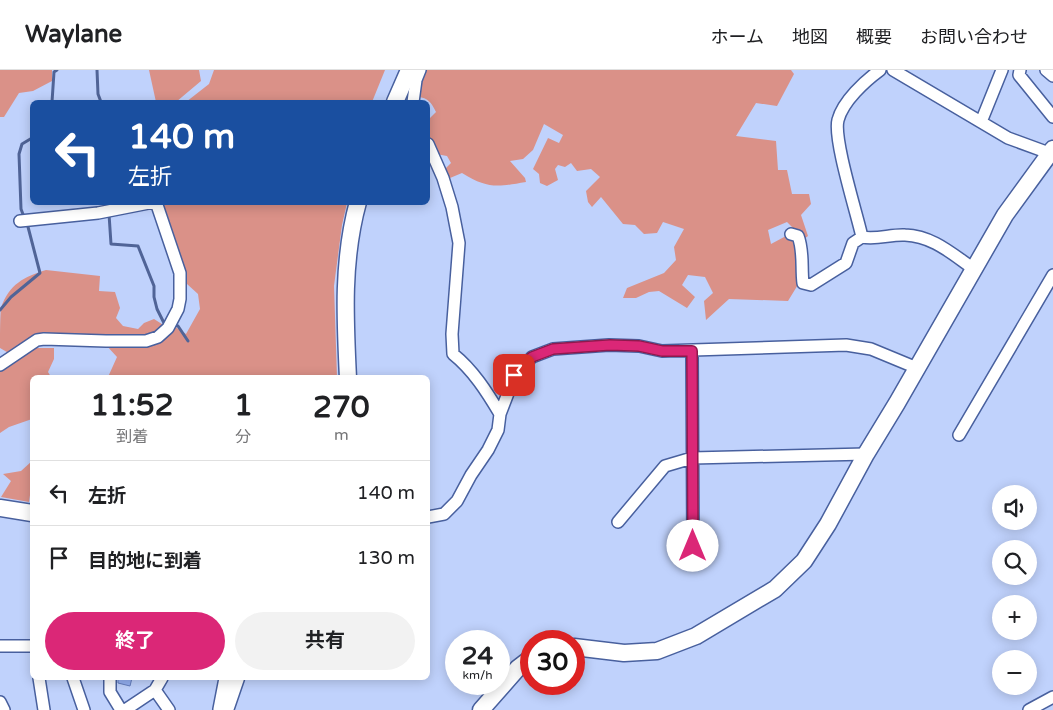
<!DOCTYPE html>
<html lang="ja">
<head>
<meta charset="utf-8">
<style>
  body { margin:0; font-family:"Varela Round","Noto Sans JP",sans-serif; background:#f2f2f2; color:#202124; height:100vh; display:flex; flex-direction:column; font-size:19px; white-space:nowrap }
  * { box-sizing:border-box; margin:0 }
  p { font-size:16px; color:#757577 }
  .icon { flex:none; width:28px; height:28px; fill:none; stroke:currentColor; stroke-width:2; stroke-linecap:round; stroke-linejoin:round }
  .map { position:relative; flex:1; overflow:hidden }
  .drawer { position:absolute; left:30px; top:305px; width:400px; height:305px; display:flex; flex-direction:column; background:#fff; border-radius:8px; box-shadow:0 2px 12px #0003 }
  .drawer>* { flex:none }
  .guide { position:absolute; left:30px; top:30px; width:400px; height:105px; border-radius:8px; box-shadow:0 2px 12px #0003; background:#1a4fa0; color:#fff; overflow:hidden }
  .controls { position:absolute; left:992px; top:415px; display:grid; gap:10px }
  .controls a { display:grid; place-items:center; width:45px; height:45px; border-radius:50%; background:#fff; box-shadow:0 2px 12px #0003; font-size:25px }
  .speed { position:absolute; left:445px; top:560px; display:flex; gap:10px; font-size:25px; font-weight:700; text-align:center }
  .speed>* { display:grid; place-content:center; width:65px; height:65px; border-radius:50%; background:#fff; box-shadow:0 2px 12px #0003; line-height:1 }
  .speed small { font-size:12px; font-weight:400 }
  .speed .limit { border:8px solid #d22; background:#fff; color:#111 }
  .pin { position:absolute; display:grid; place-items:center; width:42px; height:42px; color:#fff; margin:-21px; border-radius:10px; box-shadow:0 2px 8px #0006 }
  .me { position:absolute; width:55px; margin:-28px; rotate:0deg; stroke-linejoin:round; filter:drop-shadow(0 0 4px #0008) }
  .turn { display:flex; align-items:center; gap:18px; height:105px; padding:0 15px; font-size:22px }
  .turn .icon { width:65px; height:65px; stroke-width:2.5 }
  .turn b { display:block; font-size:35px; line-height:42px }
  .eta { display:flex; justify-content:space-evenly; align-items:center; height:85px; text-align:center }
  .eta b { font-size:30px; font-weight:700; line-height:35px }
  .button { display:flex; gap:10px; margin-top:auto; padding:10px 15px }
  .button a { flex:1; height:58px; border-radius:30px; background:#db2777; color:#fff; font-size:20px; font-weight:700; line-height:58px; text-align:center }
  .button a+a { background:#f2f2f2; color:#202124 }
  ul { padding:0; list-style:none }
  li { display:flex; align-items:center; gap:15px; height:65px; padding:0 15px; border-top:1px solid #e0e0e0 }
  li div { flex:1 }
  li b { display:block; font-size:19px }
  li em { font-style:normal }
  header { display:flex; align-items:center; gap:30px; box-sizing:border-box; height:70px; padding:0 25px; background:#fff; border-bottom:1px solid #e0e0e0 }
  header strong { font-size:24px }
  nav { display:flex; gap:28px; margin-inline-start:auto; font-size:18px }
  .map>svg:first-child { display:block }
  .green { fill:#da9188 }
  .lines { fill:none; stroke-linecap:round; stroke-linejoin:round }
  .stream { stroke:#506497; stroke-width:3 }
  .building { fill:#94aff1; stroke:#647ebf }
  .street-casing { stroke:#48609e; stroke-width:14 }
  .secondary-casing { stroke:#48609e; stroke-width:19 }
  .street { stroke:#fff; stroke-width:11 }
  .secondary { stroke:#fff; stroke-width:16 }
  .route-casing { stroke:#8e194d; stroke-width:12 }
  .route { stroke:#db2777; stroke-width:9 }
</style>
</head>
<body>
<header>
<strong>Waylane</strong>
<nav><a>ホーム</a><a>地図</a><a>概要</a><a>お問い合わせ</a></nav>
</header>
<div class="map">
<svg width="1053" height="640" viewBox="0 0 1053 640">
  <rect width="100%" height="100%" fill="#c0d2fc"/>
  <path class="green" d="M0,0H52V11L33,21L19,23L4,47H0Z
    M149,0H199L201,11L176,32H156Z
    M214,0H385L372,32H186L209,14Z
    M423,0H791L794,4L777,36L756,33L736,66L776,71L778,100H787L792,124H809L811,134L801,145L808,166L804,169L787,152L768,160L771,174L786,166L794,169L798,175L799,213L788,231L729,229L706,250L704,231L713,223L705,207L688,205L682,215L695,227L687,238L659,221L649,222L636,228H623L627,218L664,203L676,190L674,177L684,159L663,152L657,163L644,164L635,155L623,154L601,127L592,137L588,132L586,121L600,107L591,99L577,101L571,93L565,97L558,95L555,99L558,110L547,116L540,113L539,104L533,99L548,68L559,73L563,65L544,54L533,80L523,89L510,91L525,108L526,112C497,117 488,119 462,103L450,108L443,101L451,93L447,86L436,84L428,68V50L436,42C431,32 428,28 418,27Z
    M161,133H347L342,155L334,216L337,307H108L117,287L106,275L152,273L174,256L186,264L200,239L198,224L187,214L185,199Z
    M46,200L100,206L99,221L115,222L120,238L116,248L123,256L138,259L144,253L154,249L165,256L156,265L143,269L60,267L12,285L0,278C0,267 0,247 1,238C9,214 24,207 46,200Z
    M35,278H54V289L48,302L51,307L32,308V349L9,357L0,363V299Z
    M32,379V411L29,432L1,427L11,411L3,404L21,401L32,391L31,380Z"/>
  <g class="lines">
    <path class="stream" d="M97,0L98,24L101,32
      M52,32L54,2L57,0
      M109,144L111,174L138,176L154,216V227L157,239L164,253L178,256L188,271
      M24,147L21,139L19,84L22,74L32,68
      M0,240L11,227L40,203L27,153"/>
  </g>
  <path class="building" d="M118,608H132L130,616L118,613Z"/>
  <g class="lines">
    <g class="street-casing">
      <path id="street" d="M880,0C865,11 843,31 838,50C833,69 857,144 862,167C877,170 891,164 905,165C933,166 952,184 974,199
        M893,0L1008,68L1049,83
        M1020,0L1019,5L1053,47
        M1046,0L1053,6
        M413,32L416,10L420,0
        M981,52L1002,0
        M428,74L443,108L452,137L459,173L452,264L453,284C473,300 487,322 500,344
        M20,151L98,143L154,132
        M791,164L798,166C804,181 801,198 803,213L811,215L846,193L853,173L862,167
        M692,281L693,477
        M0,295L37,270L44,269L106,271H146L158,267L168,258L178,239L180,229V203L156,132
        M959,365L1053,205
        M428,447L444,444L457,431L471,405L488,380L498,360L500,344L515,305L532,287L553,279L609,275L639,276L662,281L846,275L871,279L917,298
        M618,452L665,396L692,388L866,384
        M0,576H32
        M39,608L44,640
        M73,608L84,640
        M110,608V622L121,640
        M155,620L169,640
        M0,632L4,640
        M125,640L155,620L162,608
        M221,640L219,639L225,608
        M1029,640L1053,627"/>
    </g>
    <g class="secondary-casing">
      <path id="secondary" d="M395,32L409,0
        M348,308C345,248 342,190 358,132
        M0,438L32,443
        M574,577L624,583L657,581L696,566L775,519L804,491L828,454L866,384L897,333L1005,145L1053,79
        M225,640L236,608
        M481,640L518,598L531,588"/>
    </g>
    <use href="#street" class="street"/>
    <use href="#secondary" class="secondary"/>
  </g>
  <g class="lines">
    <g class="route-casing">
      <path id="route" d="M514,305L532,287L553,279L610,275L639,276L662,281H692L693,476"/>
    </g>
    <use href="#route" class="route"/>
  </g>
</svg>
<div class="controls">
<a><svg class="icon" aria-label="sound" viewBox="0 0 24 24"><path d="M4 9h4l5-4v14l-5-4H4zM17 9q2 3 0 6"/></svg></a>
<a><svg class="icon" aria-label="search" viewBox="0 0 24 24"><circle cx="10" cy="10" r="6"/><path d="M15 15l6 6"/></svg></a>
<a>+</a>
<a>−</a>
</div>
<div class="speed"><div>24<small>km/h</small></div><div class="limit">30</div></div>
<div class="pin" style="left:514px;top:305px;background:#d93025"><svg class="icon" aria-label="arrive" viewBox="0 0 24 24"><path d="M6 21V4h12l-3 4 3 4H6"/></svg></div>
<svg class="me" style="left:693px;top:476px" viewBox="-20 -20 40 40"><circle r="19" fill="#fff"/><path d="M0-13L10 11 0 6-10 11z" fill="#db2777"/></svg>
<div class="guide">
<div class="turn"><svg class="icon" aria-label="left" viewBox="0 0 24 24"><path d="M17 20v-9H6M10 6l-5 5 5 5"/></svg><div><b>140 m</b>左折</div></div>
</div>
<section class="drawer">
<div class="eta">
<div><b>11:52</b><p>到着</p></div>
<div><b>1</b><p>分</p></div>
<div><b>270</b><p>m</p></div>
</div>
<ul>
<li><svg class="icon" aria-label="left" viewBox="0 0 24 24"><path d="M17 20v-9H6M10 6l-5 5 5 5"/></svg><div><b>左折</b></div><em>140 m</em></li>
<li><svg class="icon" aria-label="arrive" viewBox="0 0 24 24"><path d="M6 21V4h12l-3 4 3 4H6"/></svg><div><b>目的地に到着</b></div><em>130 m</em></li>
</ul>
<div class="button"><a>終了</a><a>共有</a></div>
</section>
</div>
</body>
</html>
